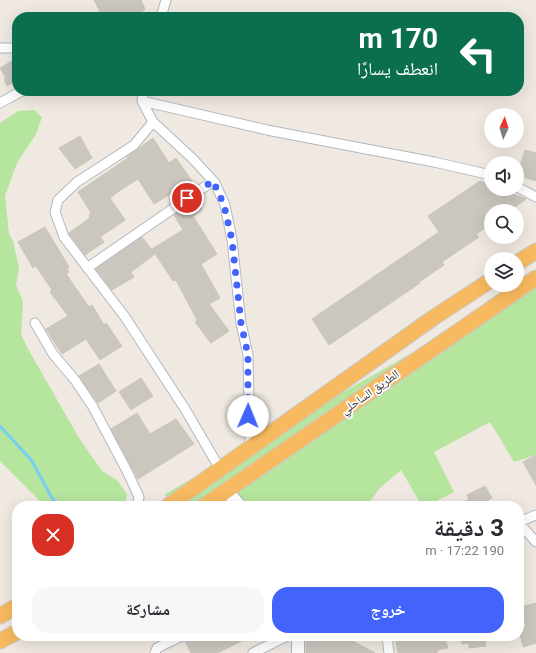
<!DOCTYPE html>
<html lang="ar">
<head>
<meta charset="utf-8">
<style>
  body { margin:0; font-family:Roboto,"Noto Naskh Arabic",sans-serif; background:#f7f7f7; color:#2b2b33; direction:rtl; height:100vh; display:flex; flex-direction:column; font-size:15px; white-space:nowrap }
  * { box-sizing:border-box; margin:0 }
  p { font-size:13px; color:#7c7c81 }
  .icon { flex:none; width:22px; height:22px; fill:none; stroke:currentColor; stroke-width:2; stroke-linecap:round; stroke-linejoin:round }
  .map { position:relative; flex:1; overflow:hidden; direction:ltr }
  .details { position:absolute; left:12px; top:501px; width:512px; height:140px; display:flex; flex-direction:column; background:#fff; border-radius:16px; box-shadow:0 4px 16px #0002; direction:rtl }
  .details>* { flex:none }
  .top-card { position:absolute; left:12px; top:12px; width:512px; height:84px; border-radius:16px; box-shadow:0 4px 16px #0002; direction:rtl; background:#0b6e4f; color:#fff; overflow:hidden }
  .needle { width:26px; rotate:4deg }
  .fabs { position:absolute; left:484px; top:108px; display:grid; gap:8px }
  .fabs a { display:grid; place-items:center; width:40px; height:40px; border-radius:50%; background:#fff; box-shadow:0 4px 16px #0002; font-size:20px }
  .pin { position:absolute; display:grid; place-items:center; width:34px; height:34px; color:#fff; margin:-17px; border:2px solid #fff; border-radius:50%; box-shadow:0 1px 4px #0007 }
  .me { position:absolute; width:44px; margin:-22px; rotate:1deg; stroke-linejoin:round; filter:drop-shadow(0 0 3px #0008) }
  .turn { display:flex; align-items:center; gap:14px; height:84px; padding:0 20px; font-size:18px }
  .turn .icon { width:52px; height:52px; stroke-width:2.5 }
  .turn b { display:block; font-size:28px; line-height:34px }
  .round { display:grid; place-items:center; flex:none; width:42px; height:42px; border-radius:16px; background:#f7f7f7 }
  .overview { display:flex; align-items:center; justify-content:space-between; height:68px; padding:0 20px }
  h1 { font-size:24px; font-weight:700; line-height:30px }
  .action { display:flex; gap:8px; margin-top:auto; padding:8px 20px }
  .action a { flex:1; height:46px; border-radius:16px; background:#4264fb; color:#fff; font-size:16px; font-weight:700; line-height:46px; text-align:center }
  .action a+a { background:#f7f7f7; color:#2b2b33 }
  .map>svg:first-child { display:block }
  .green { fill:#b6e59e }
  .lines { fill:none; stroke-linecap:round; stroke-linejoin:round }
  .stream { stroke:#75cff0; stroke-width:3 }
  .building { fill:#cbc7bf; stroke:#cbc5ba }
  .minor-casing { stroke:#b4b7c1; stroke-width:11 }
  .tertiary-casing { stroke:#b4b7c1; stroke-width:14 }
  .trunk-casing { stroke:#c9c9c9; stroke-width:17 }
  .minor { stroke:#fff; stroke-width:9 }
  .tertiary { stroke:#fff; stroke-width:12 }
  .trunk { stroke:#f8ba60; stroke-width:15 }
  .route { stroke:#4264fb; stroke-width:7; stroke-dasharray:0 12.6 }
  .labels { text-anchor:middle; stroke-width:3.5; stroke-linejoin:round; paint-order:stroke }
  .street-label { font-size:12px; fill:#2e2e2e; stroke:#fff }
</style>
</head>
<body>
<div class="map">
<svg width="536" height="653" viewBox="0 0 536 653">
  <rect width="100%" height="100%" fill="#efe9e1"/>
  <path class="green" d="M34,110L42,117L36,134L17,163L5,196L9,234L13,241L19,268L16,285L23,301L21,334L28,349L79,438L102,471L117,480L127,494L125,506H45L0,461V123L18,111Z
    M536,282V455L514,462L490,422L434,452L454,492L427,506H422L401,470L380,488L366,506H171L165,494Z"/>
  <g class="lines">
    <path class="stream" d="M0,426L32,461L52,498L60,506"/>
  </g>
  <path class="building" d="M94,0H141L145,9L142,11L145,17H103Z
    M17,58V80L7,86L4,79L6,78L0,68Z
    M80,136L92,158L75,169L59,148Z
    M153,138L169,163L176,158L192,181L154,204L138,179L119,191L110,198L125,220L100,237L104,242L85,255L69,233L90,218L89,215L91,213L78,192L128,158L127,157Z
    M525,150L536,153V181L517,175Z
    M480,181L491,185V189H500L526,199L510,211H491V224L476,234L479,237L442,262L444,265L419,282L420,283L329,345L312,319L439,232L428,216Z
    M196,200L202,209L193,216L217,254L201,264L220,298L209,304L229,331L211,343L195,322L197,320L176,280L173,281L152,249L183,230L174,215Z
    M45,227L69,267L67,268L69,272L66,274L89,307L92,305L104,325L106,323L122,346L100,360L86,339L62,354L46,329L68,316L50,292L52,290L36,266L33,268L18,242Z
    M142,237L155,254L131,272L134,277L112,290L96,269Z
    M99,364L116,391L98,403L79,376Z
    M141,378L153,396L131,410L119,392Z
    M137,413L150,434L176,419L194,444L138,479L111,429Z
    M536,455V485L523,462Z
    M485,486L492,498L488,500L492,506H457L469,499L467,495Z
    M536,603V643L523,647L519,629L526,627L520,607Z
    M188,636H252L217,653H191L185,641Z
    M306,636H360L351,640L375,653H306Z
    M395,636H444L448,648L437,650V653H398Z
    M461,636H487V641H485L486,646L469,648V643L462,644Z"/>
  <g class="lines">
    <g class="minor-casing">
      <path id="minor" d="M161,17L166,0
        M0,48H17
        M143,91L142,101L153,122L193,159L215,183L225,205L232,240L241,323L248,355L250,447
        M142,101L267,130L434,162L491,175
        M0,103L22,91
        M153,122L134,145L77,182L58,200L55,212L64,237L125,317L185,409L220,469
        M517,187L536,197
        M87,268L213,181
        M35,323L53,354L75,380L93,407L128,473L139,497L137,506
        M519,522L536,515
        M519,523L536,542
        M387,636L389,653
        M155,653L157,648L182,636
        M253,653L287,636"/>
    </g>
    <g class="tertiary-casing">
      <path id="tertiary" d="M227,491L240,506
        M298,653V636"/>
    </g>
    <g class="trunk-casing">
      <path id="trunk" d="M517,263L536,251
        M168,506L433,318L491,280
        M204,506L536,278
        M0,616L17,606
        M0,641L17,632"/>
    </g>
    <use href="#minor" class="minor"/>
    <use href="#tertiary" class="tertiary"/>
    <use href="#trunk" class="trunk"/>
  </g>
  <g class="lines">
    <path class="route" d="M187,198L213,181L224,205L232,240L241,323L248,355V416"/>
  </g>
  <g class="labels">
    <g class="street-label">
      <text transform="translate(370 392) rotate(-35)" y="4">الطريق الساحلي</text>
    </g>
  </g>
</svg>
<div class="fabs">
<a><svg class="needle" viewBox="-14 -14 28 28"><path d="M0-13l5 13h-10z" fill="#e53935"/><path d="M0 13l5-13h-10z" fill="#7c7c81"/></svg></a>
<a><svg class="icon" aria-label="sound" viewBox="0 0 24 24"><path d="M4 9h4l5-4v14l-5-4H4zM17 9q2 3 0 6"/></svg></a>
<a><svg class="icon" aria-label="search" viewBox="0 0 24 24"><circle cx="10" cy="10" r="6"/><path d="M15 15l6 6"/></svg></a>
<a><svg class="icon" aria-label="layers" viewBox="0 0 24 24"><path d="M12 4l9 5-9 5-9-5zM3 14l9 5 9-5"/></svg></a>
</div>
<div class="pin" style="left:187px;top:198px;background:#d93025"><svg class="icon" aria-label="arrive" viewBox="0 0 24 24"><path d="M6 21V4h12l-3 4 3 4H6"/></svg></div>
<svg class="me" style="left:248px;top:416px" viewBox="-20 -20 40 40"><circle r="19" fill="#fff"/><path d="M0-13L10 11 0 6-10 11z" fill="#4264fb"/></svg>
<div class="top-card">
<div class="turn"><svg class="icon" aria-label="left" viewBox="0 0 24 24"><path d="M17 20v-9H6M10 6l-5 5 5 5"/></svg><div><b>170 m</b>انعطف يسارًا</div></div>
</div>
<section class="details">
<div class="overview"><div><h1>3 دقيقة</h1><p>190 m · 17:22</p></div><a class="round" style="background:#d93025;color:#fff"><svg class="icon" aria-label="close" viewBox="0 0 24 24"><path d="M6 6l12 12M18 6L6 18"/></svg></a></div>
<div class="action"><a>خروج</a><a>مشاركة</a></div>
</section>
</div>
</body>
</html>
